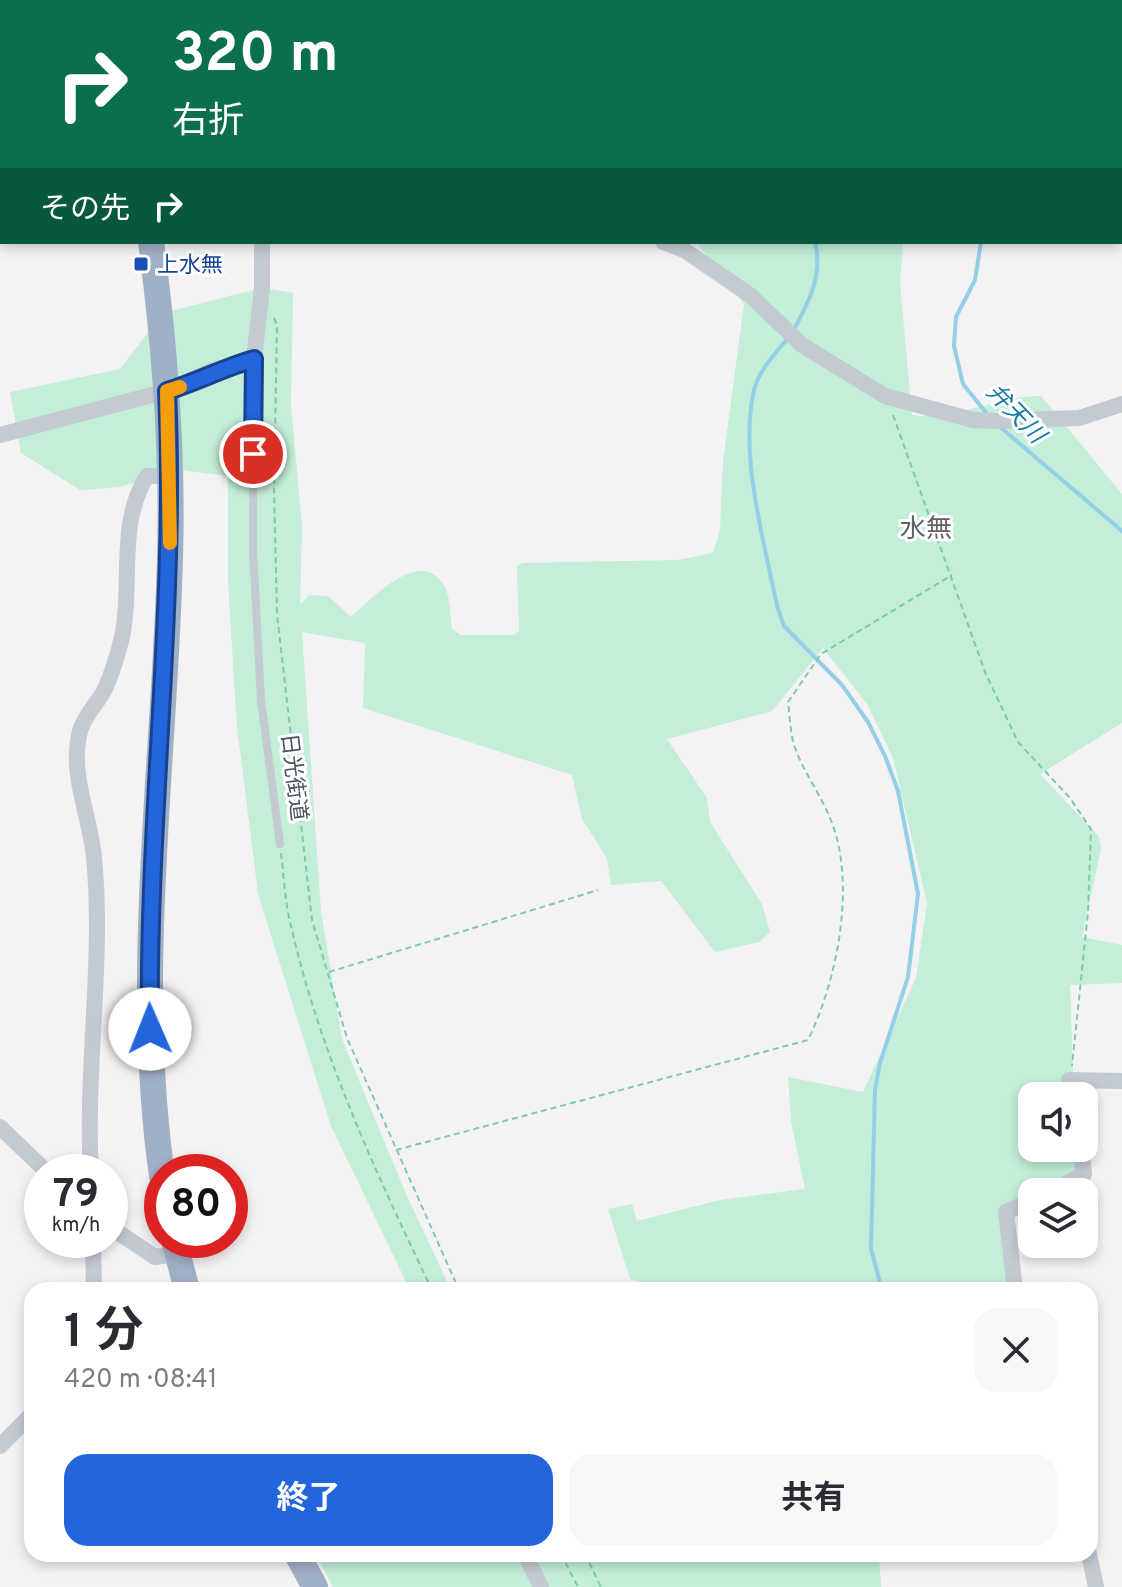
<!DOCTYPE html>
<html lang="ja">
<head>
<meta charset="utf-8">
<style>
  body { margin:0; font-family:Overpass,"Noto Sans JP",sans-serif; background:#f7f7f7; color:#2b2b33; height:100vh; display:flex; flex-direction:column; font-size:30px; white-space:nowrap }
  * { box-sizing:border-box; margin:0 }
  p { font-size:26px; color:#7c7c81 }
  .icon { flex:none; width:44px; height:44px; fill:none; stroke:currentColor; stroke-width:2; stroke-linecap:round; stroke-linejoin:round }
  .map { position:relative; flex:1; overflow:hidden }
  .details { position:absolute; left:24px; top:1282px; width:1074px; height:280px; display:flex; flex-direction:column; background:#fff; border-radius:24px; box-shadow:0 4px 12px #0003 }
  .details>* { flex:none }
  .guide { position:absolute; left:0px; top:0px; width:1122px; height:244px; box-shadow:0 4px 12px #0003; background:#0b6e4f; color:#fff; overflow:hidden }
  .controls { position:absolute; left:1018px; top:1082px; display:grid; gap:16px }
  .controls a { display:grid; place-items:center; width:80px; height:80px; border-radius:16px; background:#fff; box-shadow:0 4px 12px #0003; font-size:40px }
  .speed { position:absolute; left:24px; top:1154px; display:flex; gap:16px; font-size:40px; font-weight:700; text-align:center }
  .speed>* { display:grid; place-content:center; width:104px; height:104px; border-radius:50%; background:#fff; box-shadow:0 4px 12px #0003; line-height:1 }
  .speed small { font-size:20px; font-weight:400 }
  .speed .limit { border:12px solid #d22; background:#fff; color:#111 }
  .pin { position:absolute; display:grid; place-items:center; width:68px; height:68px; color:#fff; margin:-34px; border:4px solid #fff; border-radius:50%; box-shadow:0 2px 8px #0007 }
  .me { position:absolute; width:88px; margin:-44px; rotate:359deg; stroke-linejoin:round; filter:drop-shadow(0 0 6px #0008) }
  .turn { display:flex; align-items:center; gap:28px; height:168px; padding:0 40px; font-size:36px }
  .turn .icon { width:104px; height:104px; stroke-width:2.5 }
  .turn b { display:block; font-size:56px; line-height:68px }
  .then { display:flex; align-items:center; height:76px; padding:0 40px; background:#0003; gap:16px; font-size:30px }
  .round { display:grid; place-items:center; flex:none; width:84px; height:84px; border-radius:24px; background:#f7f7f7 }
  .overview { display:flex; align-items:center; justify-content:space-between; height:136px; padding:0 40px }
  h1 { font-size:48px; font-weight:700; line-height:60px }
  .cta { display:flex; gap:16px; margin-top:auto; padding:16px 40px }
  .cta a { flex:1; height:92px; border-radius:24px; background:#2365dc; color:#fff; font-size:32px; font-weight:700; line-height:92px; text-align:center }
  .cta a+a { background:#f7f7f7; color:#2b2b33 }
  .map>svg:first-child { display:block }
  .green { fill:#c3eed7 }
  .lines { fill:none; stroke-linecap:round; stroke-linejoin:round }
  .stream { stroke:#93d0e8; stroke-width:4 }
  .path { stroke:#7dcaaa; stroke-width:2; stroke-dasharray:6 4; stroke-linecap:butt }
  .service { stroke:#c3cad2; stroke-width:8 }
  .minor { stroke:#c3cad2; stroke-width:16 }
  .tertiary { stroke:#c3cad2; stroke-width:18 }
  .trunk { stroke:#a0b0c6; stroke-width:26 }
  .route-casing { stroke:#17428f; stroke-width:20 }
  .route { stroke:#2365dc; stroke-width:14 }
  .slow { stroke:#f59e0b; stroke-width:14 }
  .transit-dot { fill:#1a4fb4; stroke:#fff; stroke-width:3 }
  .labels { text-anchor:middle; stroke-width:6; stroke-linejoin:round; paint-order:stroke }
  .transit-label { font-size:22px; fill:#164399; stroke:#fff; text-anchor:start }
  .street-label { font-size:22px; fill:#4a535e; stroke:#fff }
  .water-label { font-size:24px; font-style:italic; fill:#147da7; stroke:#fff }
  .quarter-label { font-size:26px; fill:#5e6166; stroke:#fff }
</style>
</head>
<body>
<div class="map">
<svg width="1122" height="1587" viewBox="0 0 1122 1587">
  <rect width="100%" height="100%" fill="#f4f2f2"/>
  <path class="green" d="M667,0H1006V2H665Z
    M696,242H903L900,283L912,415C955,421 997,396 1041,396L1122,494V723L1040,774L1099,837L1101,849L1082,937L1122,945V983L1070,985L1074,1096H1032V1148H1076L1077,1170L1001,1210L1010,1290H667L630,1279L608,1209L632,1204L637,1221L720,1200L805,1189L791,1121L788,1077L863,1092L916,978L927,903L893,758L867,704L823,648L772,711L667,739L707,798L710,822L762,904L770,932L759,942L715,952L661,881L611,885L607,858L582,819L572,775L363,708L365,643L302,632L321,912L342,1039L406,1194L451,1290H410L331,1126L258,894L237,727L228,582V476L181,470L119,487L80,490L21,453L10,392L120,369L163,313L262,288L293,293L291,404L302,527L300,605L309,595L328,596L351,617C371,599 422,545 444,586C451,597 450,616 452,629L461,635H514L519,631L517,567L522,563L678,560L713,553L720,530L723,462L744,304Z
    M316,1554H879L881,1587H333Z"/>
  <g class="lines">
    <path class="stream" d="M976,0V2
      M762,2L764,0
      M981,242L975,280L956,317L954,346L963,384L987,414
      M793,331C809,302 823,276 815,242
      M788,338C775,354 759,370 754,390C739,456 764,540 777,606L784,626L842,685L868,722L885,756L898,791L918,894L908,977L880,1063L875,1090L871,1249L882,1290
      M999,426L1122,531"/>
    <path class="path" d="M668,2L669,0
      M274,318L277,325L274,489L277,614L312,920L347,1038L459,1290
      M893,415L985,672L1018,742L1070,798L1091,829L1088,912L1072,1066
      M281,853C284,877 285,903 291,926C320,1053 376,1173 432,1290
      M329,972L598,890
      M396,1150L808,1040C837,981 856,886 832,823C822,796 803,772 794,745C790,731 790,716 788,702L821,654L952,575
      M561,1554L578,1587
      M585,1554L601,1587"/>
    <path class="service" d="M254,359L253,550L261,700L280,844"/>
    <path class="minor" d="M422,2V0
      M0,137H2
      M663,242L684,250L750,295L802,345L885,396L973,420L996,421L1079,418L1122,404
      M0,435L167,391L213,370L254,359L262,288V242
      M1069,1096V1080L1122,1081
      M0,1127L47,1172
      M91,1172C85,1067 104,961 94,857C90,815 69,774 80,731C84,716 98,703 105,689C112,673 118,654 122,637C133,586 117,523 147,476H171
      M1051,1192L1084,1174L1081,1148
      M110,1227L155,1257L177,1254
      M93,1240L94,1290
      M1015,1290L1006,1212L1032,1201
      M0,1446L32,1414
      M525,1554L541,1587
      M1089,1554L1096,1587"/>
    <path class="tertiary" d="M271,2V0"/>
    <path class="trunk" d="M124,0V2
      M151,242C165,347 173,452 170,557C165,763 133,970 162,1176
      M174,1240L187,1290
      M297,1554L315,1587"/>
  </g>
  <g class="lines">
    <g class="route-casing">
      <path id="route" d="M150,1029C147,816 177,604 167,391C197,382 223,368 254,359L253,454"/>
    </g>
    <use href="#route" class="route"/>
    <path class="slow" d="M170,543L167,391L180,387"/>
  </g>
  <rect class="transit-dot" x="133" y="256" width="16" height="16" rx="4"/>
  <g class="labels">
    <g class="transit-label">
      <text x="157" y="272">上水無</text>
    </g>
    <g class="street-label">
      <text transform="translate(295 777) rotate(83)" y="8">日光街道</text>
    </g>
    <g class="water-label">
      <text transform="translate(1016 413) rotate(46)" y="8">弁天川</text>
    </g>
    <g class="quarter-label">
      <text x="926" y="537">水無</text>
    </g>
  </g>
</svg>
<div class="controls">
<a><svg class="icon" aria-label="sound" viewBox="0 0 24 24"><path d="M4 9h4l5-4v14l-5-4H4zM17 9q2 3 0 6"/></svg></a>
<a><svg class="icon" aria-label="layers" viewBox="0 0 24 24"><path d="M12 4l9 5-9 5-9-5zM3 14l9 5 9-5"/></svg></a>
</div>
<div class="speed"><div>79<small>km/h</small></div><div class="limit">80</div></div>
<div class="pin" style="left:253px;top:454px;background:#d93025"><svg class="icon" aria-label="arrive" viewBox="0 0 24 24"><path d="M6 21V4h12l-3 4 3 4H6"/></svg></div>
<svg class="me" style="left:150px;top:1029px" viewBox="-20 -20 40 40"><circle r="19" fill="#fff"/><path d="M0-13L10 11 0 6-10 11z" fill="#2365dc"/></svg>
<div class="guide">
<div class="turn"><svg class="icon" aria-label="right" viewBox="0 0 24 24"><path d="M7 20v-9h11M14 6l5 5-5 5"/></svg><div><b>320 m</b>右折</div></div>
<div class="then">その先<svg class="icon" aria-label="right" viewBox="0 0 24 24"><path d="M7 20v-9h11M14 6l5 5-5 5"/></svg></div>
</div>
<section class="details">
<div class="overview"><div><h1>1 分</h1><p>420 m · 08:41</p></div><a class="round"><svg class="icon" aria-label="close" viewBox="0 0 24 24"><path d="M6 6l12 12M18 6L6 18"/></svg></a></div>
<div class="cta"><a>終了</a><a>共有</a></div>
</section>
</div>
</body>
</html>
